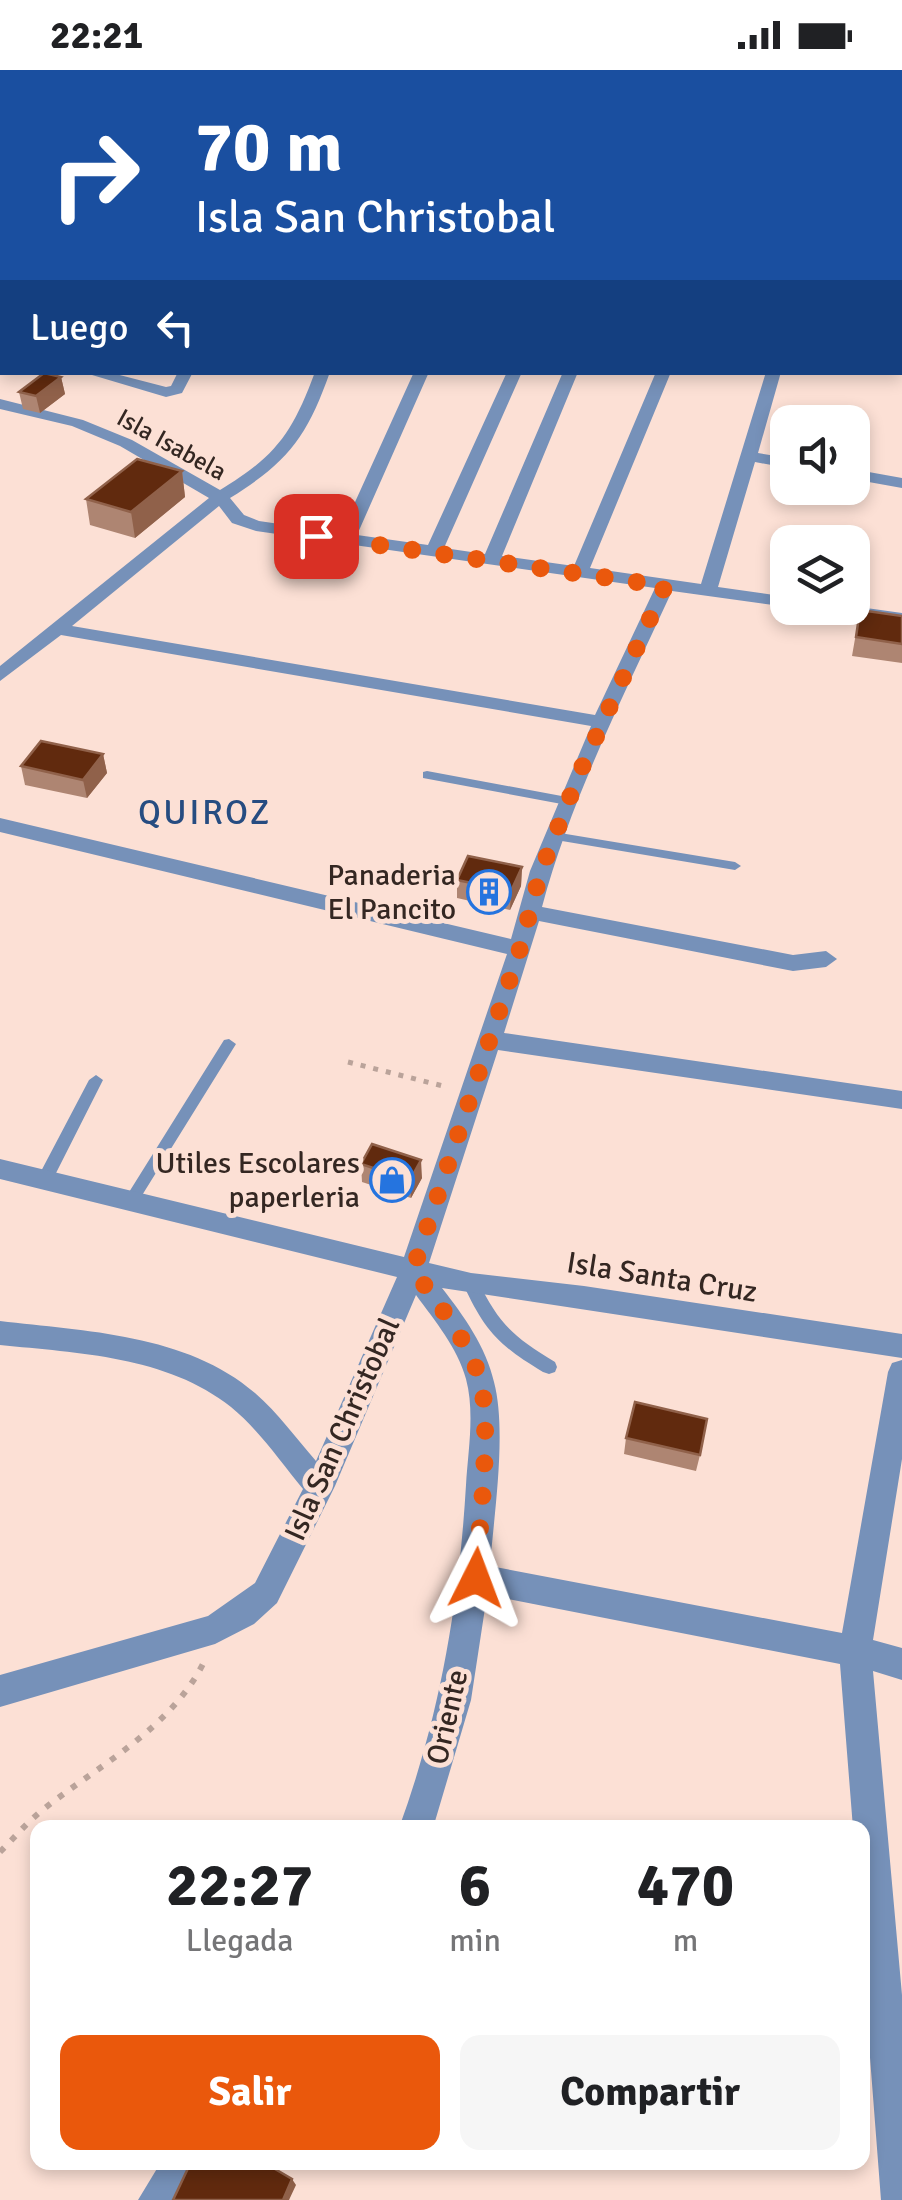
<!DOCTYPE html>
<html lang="es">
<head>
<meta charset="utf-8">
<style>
  body { margin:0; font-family:Signika,sans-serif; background:#f6f6f6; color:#202124; height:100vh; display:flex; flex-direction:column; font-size:38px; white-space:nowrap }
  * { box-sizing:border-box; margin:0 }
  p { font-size:32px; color:#757577 }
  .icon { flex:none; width:55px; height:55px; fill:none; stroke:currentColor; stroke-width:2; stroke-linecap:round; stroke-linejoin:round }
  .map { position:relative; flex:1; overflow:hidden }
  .drawer { position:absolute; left:30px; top:1750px; width:840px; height:350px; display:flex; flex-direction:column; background:#fff; border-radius:20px; box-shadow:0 5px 15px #0003 }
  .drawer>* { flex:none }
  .guide { position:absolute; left:0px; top:0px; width:902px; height:305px; box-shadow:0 5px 15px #0003; background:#1a4fa0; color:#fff; overflow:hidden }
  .tools { position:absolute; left:770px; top:335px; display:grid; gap:20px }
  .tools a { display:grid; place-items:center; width:100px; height:100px; border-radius:20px; background:#fff; box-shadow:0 5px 15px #0003; font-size:50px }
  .pin { position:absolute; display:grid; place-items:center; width:85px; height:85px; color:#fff; margin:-42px; border-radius:20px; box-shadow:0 5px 15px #0006 }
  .me { position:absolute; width:110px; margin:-55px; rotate:3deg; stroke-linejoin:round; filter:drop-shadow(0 0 8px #0008) }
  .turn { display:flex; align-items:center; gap:35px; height:210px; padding:0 30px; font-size:45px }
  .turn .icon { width:130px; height:130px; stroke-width:2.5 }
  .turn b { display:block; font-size:70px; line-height:85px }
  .then { display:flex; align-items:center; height:95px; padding:0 30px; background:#0003; gap:20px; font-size:38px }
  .eta { display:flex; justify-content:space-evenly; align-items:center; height:170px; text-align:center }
  .eta b { font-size:60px; font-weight:800; line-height:70px }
  .button { display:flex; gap:20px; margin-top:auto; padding:20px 30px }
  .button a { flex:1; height:115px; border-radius:20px; background:#ea580c; color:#fff; font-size:40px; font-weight:800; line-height:115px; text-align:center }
  .button a+a { background:#f6f6f6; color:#202124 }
  .status { display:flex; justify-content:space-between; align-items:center; height:70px; padding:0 50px; background:#fff; direction:ltr }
  .status svg { height:28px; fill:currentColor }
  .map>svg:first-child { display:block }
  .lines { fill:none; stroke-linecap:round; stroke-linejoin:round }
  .path-far1 { stroke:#baa39a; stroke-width:5; stroke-dasharray:5 8; stroke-linecap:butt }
  .path { stroke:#baa39a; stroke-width:6; stroke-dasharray:6 10; stroke-linecap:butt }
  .lane { fill:#7691b9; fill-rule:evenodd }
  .street { fill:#7691b9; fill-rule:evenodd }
  .secondary { fill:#4067a0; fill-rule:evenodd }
  .wall { fill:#ae8572 }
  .shaded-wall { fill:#90614a }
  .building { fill:#612a0e; stroke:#90614a; stroke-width:2.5 }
  .route { stroke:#ea580c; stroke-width:18; stroke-dasharray:0 32.4 }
  .labels { text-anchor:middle; stroke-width:10; stroke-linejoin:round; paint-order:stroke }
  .far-street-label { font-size:25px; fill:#342722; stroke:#fce0d5 }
  .poi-label { font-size:30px; fill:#342722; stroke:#fce0d5; text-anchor:end }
  .street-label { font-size:30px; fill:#342722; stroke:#fce0d5 }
  .quarter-label { font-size:35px; letter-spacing:2.5px; fill:#264c81; stroke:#fce0d5 }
</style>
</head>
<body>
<div class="status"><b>22:21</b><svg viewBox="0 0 49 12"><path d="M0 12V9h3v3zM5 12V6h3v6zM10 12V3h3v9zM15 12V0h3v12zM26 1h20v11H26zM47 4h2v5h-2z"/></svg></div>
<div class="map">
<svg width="902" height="2130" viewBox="0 0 902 2130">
  <rect width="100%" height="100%" fill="#fce0d5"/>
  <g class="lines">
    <path class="path-far1" d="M348,992L447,1017"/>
    <path class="path" d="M0,1782C15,1767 28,1751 45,1738C101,1694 171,1658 204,1592"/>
    <path class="lane" d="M427,701L567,727L573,731L567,735L423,708V702Z
      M554,762L735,792L741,796L735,800L550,769V763Z
      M229,969L236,974L136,1135H126L123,1131L126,1127L224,970Z
      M96,1005L103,1010L54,1107L51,1111H41L38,1107L89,1010Z
      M471,1207L477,1209C499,1254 512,1266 555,1292L557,1297L555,1302L549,1304L543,1302C498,1275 485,1261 463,1214L465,1209Z"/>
    <path class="street" d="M182,0H195L197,2H183Z
      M408,0H422L424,2H410Z
      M605,0H639L641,2H607Z
      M900,194H902V202H900Z
      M900,266H902V274H900Z
      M0,276H2V284H0Z
      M82,302H108L166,317L171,316L178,302H193L182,323L166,327Z
      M315,302H330C307,367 288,392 230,428L244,445L259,451L341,463L414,302H429L357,465L428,475L507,302H522L444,478L485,484L563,302H578L502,486L574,496L656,302H671L590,498L701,514L766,302H781L758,383L788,388V398L755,392L718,517L788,527V537L672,521C625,623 571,728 542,837L793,885L826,881L837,889L826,897L793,901L539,851L504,963L902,1021V1039L498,980L429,1193L471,1203L584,1216L902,1264V1288L442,1218C464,1246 486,1277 494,1312C507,1361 494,1444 490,1496L842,1563L888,1302L892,1293L902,1290V1389L873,1570L902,1578V1610L873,1601L902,1925V2130H881L862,1884V1758H853L840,1594L487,1525L471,1630L433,1758H399C440,1646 459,1533 466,1415C468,1381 475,1343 466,1309C457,1277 435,1251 416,1225L335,1416L277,1533L254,1554L215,1574L0,1637V1605L208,1546L255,1513L303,1419C280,1391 259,1360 231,1337C167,1286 78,1283 0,1275V1251C84,1261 187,1264 255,1323C278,1343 296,1368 316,1391L397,1207L0,1109V1089L404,1187L507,884L0,762V748L511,869L530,801L591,656L61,565L0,611V596L209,428L120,376L72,356L0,339V329L83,350L132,370L220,420C276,386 292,364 315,302ZM219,436L232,453L256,461L655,518L595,645L72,556Z
      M852,399L902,408V418L852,409Z
      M852,536L902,543V553L826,543L817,538Z
      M161,2092H203L181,2130H138Z"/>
    <path class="secondary" d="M257,0H271L273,2H259Z
      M900,93H902V101H900Z"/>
  </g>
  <path class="wall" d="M900,159H902V183H900Z
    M61,307L65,324L40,343L23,339L19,322Z
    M182,401L185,427L135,468L90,455L86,429Z
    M860,540L902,546V593L852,586Z
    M103,684L107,703L87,728L25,715L21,696Z
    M522,797L521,816L510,840L457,828V810Z
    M361,1094L422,1108L411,1128L362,1112Z
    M626,1368L700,1385L696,1401L624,1384Z"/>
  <path class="shaded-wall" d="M61,307L65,324L40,343L36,326Z
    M182,401L185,427L135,468L131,442Z
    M103,684L107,703L87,728L83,710Z
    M522,797L521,816L510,840L511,821Z
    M421,1090L422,1108L411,1128L410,1110Z
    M292,2109L296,2115L289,2130H283Z"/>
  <path class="building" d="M111,0H128L127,2H110Z
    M44,303L61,307L36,326L19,322Z
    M137,389L182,401L131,442L86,429Z
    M860,540L902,546V574L856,567Z
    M41,671L103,684L83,710L21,696Z
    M468,786L522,797L511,821L457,810Z
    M372,1074L421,1090L410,1110L361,1094Z
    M635,1332L707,1349L700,1385L626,1368Z
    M191,2092H263L292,2109L283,2130H173Z"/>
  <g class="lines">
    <path class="route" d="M316,466L665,516L579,704L541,801L520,879L413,1200C437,1232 466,1268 479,1306C493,1348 479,1459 476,1508"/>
  </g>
  <defs>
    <g id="building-ring" transform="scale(2.25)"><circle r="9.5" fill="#fce0d5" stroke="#2574df" stroke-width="1.5"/><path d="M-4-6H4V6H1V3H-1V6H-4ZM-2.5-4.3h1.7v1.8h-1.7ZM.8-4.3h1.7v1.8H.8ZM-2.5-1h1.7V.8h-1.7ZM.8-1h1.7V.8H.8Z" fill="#2574df"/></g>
    <g id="shop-ring" transform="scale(2.25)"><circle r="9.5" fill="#fce0d5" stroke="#2574df" stroke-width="1.5"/><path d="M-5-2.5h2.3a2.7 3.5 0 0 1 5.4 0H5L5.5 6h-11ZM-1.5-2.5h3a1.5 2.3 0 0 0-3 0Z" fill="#2574df"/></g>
  </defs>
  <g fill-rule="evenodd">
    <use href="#building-ring" x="489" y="822"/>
    <use href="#shop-ring" x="392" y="1110"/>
  </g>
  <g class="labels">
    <g class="far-street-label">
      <text transform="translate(172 374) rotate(29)" y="9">Isla Isabela</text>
    </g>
    <g class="poi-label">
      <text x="456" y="815">Panaderia<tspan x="456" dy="34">El Pancito</tspan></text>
      <text x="360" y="1103">Utiles Escolares<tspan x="360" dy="34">paperleria</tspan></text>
    </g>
    <g class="street-label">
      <text transform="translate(662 1207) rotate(9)" y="10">Isla Santa Cruz</text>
      <text transform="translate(342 1359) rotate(-66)" y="10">Isla San Christobal</text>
      <text transform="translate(447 1647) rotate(-77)" y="10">Oriente</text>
    </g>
    <g class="quarter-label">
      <text x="205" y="754">QUIROZ</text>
    </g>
  </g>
</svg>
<div class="tools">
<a><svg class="icon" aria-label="sound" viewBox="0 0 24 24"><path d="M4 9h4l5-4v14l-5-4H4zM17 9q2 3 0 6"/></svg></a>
<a><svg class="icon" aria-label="layers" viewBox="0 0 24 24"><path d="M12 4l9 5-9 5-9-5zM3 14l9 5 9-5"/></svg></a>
</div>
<div class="pin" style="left:316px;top:466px;background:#d93025"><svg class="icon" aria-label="arrive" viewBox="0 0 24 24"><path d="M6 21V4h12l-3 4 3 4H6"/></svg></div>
<svg class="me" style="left:476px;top:1508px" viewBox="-20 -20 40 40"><path d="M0-17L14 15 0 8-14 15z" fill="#ea580c" stroke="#fff" stroke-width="4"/></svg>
<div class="guide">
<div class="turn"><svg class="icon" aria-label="right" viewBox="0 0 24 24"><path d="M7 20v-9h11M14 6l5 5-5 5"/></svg><div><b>70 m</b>Isla San Christobal</div></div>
<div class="then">Luego<svg class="icon" aria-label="left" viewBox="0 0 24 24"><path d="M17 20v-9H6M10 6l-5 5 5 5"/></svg></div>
</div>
<section class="drawer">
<div class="eta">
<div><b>22:27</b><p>Llegada</p></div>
<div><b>6</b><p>min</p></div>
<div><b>470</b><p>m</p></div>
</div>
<div class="button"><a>Salir</a><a>Compartir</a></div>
</section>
</div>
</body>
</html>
